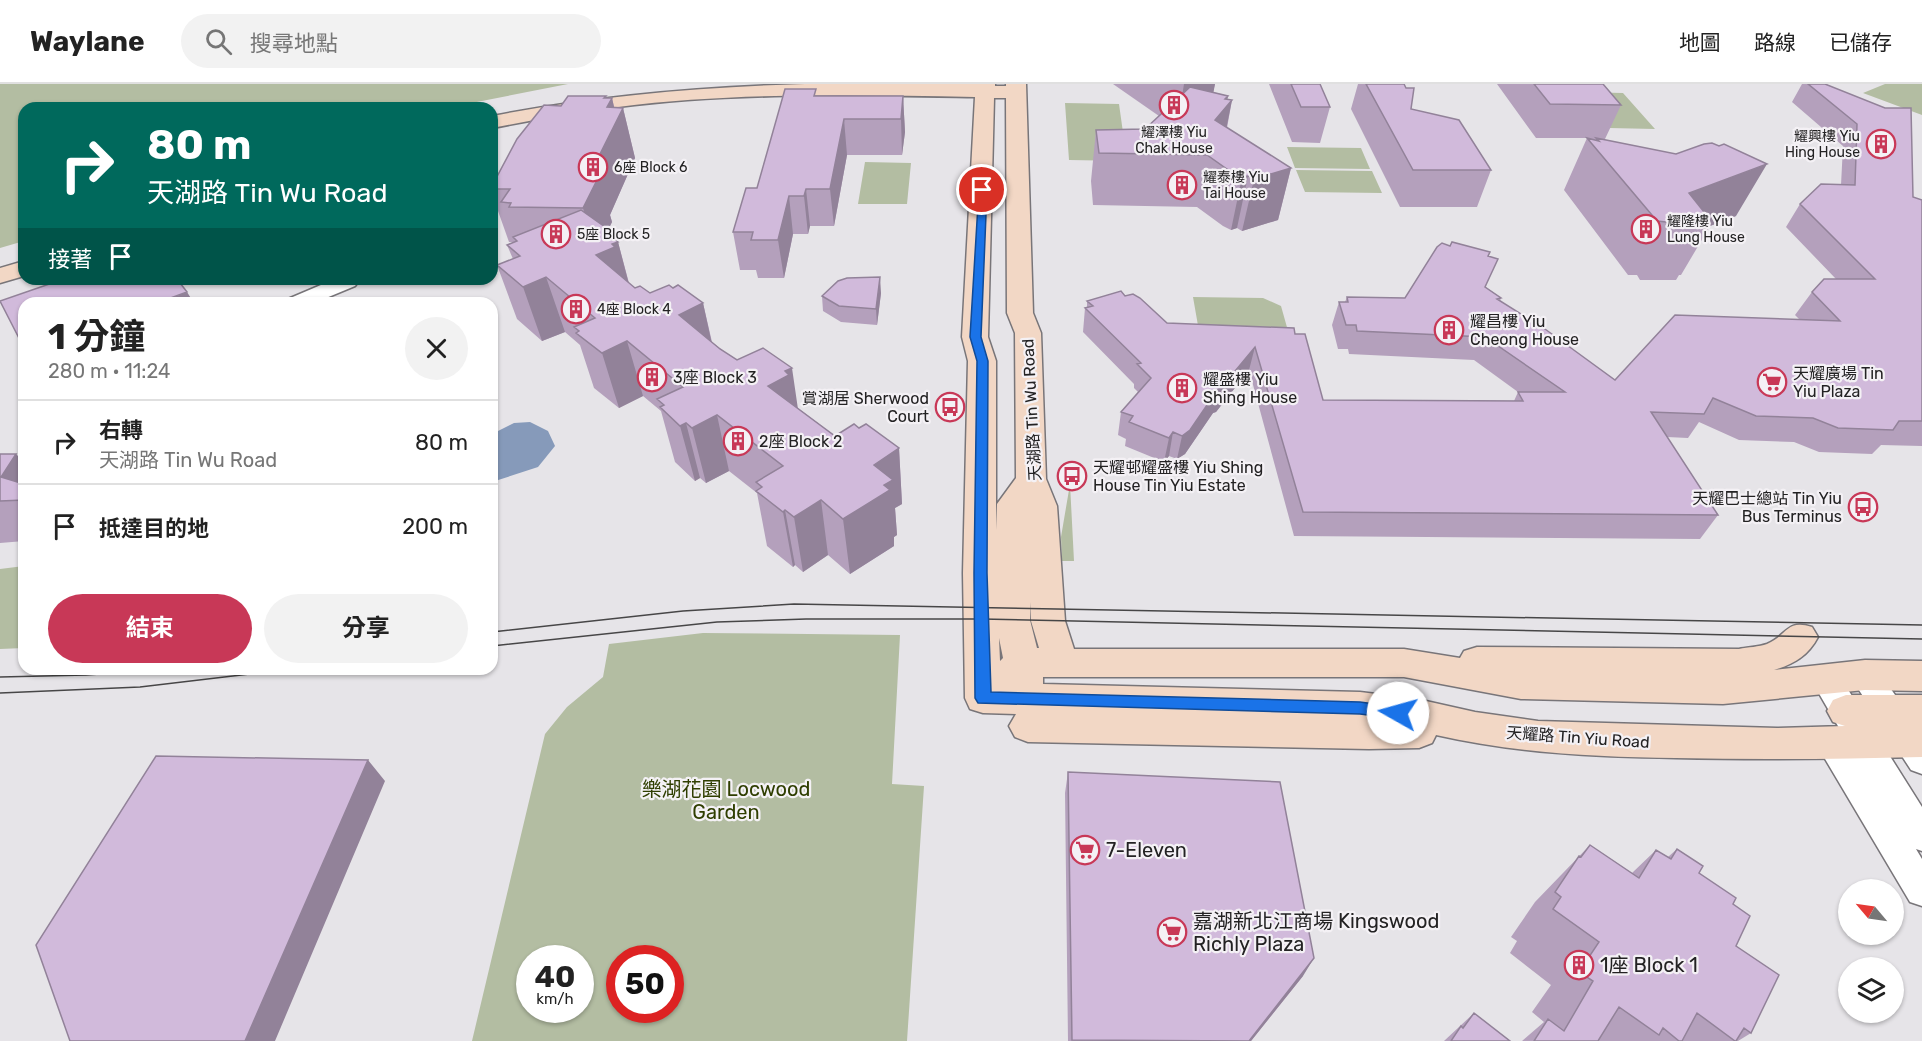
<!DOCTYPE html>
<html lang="zh-TW">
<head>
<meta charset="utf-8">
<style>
  body { margin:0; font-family:Rubik,"Noto Sans TC",sans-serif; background:#f2f2f2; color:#222; height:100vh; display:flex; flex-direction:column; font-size:22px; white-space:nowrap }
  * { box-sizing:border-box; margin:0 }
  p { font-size:20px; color:#767676 }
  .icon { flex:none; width:33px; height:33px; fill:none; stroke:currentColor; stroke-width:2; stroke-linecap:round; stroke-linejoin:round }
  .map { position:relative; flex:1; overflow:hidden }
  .sheet { position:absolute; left:18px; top:213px; width:480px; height:378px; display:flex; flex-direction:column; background:#fff; border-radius:18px; box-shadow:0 2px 4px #0004 }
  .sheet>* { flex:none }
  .banner { position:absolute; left:18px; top:18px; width:480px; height:183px; border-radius:18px; box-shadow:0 2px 4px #0004; background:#00695c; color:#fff; overflow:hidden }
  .needle { width:39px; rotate:299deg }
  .tools { position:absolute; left:1838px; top:795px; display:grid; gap:12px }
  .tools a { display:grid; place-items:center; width:66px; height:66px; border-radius:50%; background:#fff; box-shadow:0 2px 4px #0004; font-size:30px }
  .speed { position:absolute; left:516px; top:861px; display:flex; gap:12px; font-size:30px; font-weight:700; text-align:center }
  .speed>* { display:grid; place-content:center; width:78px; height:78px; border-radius:50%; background:#fff; box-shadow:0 2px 4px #0004; line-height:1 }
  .speed small { font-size:15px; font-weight:400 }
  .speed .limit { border:9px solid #d22; background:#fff; color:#111 }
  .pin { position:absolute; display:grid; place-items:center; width:51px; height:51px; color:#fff; margin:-26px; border:3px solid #fff; border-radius:50%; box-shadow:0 2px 6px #0007 }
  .me { position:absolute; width:66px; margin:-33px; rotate:277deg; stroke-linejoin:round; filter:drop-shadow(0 0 4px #0008) }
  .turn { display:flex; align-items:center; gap:21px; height:126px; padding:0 30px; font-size:27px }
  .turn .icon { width:78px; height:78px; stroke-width:2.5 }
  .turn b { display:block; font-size:42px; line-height:51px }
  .then { display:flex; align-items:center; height:57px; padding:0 30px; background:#0003; gap:12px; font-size:22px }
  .round { display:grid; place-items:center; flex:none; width:63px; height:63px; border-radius:32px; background:#f2f2f2 }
  .head { display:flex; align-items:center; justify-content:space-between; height:102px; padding:0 30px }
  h1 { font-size:36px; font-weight:700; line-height:45px }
  .button { display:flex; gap:12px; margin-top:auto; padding:12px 30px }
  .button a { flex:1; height:69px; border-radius:36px; background:#c83857; color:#fff; font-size:24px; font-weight:700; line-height:69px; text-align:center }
  .button a+a { background:#f2f2f2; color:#222 }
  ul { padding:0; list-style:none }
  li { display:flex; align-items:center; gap:18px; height:84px; padding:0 30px; border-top:2px solid #e0e0e0 }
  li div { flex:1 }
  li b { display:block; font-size:22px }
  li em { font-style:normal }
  header { display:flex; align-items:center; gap:36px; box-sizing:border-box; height:84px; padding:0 30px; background:#fff; border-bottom:2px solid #e0e0e0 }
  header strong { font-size:28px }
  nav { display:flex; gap:33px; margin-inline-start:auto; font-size:21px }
  .search { width:420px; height:54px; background:#f2f2f2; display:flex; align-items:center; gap:15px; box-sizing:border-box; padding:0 21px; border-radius:33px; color:#767676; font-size:22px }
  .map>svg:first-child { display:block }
  .green { fill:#b3bda2; fill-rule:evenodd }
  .water { fill:#869aba }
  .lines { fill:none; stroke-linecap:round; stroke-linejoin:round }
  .minor-casing { stroke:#787579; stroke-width:3 }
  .secondary-casing { stroke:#787579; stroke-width:3 }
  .minor { fill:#fff; fill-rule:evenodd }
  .secondary { fill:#f2d7c5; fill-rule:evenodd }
  .tram { stroke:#474647; stroke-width:1.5 }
  .wall { fill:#b4a0bc }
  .shaded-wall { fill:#928299 }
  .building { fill:#d1badb; stroke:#928299; stroke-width:1.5 }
  .route { fill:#1a73e8; stroke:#114b97; stroke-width:1.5 }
  .labels { text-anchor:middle; stroke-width:4.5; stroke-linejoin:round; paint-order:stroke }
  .far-poi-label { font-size:14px; fill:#232223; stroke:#f4f1f5; text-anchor:start }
  .poi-label { font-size:16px; fill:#232223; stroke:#f4f1f5; text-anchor:start }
  .street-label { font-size:16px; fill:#232223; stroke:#f4f1f5 }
  .near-park-label { font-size:20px; fill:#2f3e01; stroke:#f4f1f5 }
  .near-poi-label { font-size:20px; fill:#232223; stroke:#f4f1f5; text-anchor:start }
</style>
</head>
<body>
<header>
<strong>Waylane</strong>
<div class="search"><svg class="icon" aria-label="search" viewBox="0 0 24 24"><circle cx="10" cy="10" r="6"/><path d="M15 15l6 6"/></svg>搜尋地點</div>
<nav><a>地圖</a><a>路線</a><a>已儲存</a></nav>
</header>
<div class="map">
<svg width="1922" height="957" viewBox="0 0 1922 957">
  <rect width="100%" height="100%" fill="#e6e4e8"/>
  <path class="green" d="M0,0H568L446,24H24V157L0,164Z
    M1885,0H1922V31L1863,9Z
    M1579,8L1623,9L1655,45L1609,44Z
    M1065,19L1119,20L1127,77L1069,76Z
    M1287,63L1361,64L1370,85L1295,84Z
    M865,78L911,79L907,120H858Z
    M1296,86L1372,87L1382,109L1305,108Z
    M1193,213L1263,214L1281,222L1290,254L1200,253Z
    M1070,400L1074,477H1062L1061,453Z
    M24,482V564L0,565V485Z
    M703,549L900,551L892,700L924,702L907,957H472L545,650L567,623L603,593L609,560ZM580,874V926H530V874ZM670,874V926H620V874Z"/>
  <path class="water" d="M530,338L548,347L555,362L538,383L492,398V350L514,339Z"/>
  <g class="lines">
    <g class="minor-casing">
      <path id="minor" d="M335,195H356L358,198L355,202L314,219H285L288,215Z
        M1865,579L1875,582L1922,650V690L1911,686L1855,600L1850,591L1855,582Z
        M1825,582L1835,585L1922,723V767L1916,765L1922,775V822L1910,818L1815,658L1820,649L1831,645L1842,649L1810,594L1815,585Z"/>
    </g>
    <g class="secondary-casing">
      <path id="secondary" d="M805,0H995V2H1006V0H1026L1033,229L1041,249L1046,395L1057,422L1065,537L1074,565H1404L1460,574L1464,567L1477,563L1739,565C1748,563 1759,563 1767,560C1788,551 1786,535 1812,543L1818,553C1808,572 1794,580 1774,586L1865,576L1922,577V607L1865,606L1723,620L1521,615L1404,593H1043V600L1360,608L1417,615L1475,628L1538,637L1777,644L1845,642L1833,638L1827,627L1833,616L1846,611H1922V673C1840,675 1758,676 1676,674C1595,673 1516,669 1436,651L1432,659L1419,664L1369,665L1028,658L1015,653L1009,642L1016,630L983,629L970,625L965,614L963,489L968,277L962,253L975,13C856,11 736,8 618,23C576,28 534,36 492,44V32C596,12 699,3 805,0ZM994,14H1006L1007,229L1015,249L1016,394L997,420L996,446V277L988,253ZM1030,518L1031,537L1039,564H1037L1030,536ZM999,554L1003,574L1000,577Z
        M24,177V192L0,199V184Z"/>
    </g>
    <use href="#minor" class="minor"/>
    <use href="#secondary" class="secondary"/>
    <path class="tram" d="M492,548L683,527L794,520L1922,541
      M492,562L717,538L806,535H982L1922,555
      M0,593L86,591L170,585
      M0,609L140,603L292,585"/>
  </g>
  <path class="wall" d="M1113,0H1215L1213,8L1228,12L1227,15L1232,16L1227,44L1291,84L1278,136L1242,147L1237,144L1231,146L1223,142L1197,123L1093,121L1091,97L1096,46L1145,45L1159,32Z
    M1269,0H1320L1330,23L1320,59L1292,58Z
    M1358,0H1404L1411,25L1491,86L1477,123H1400L1351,25Z
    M1497,0H1603L1621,21L1605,55H1601L1736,132L1710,142L1681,191H1679L1676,196H1640L1637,191H1628L1564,106L1587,54H1536Z
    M1802,0H1825L1885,24L1913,113L1922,116V362L1881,361L1872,370L1819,368L1794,358L1739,356L1699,338L1688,354L1667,353L1718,431L1700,455L1294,452L1249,286L1216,328L1213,329L1185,370L1177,375L1169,372L1164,378L1125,362L1126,355L1118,351L1121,328L1138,308L1134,304V300L1083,248L1085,224H1087V217L1125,212L1167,239L1295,250L1323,316L1514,317L1518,308L1474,276L1349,270L1348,265H1338L1332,241L1339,218H1345L1347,213L1405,214L1488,173L1486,203L1501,214L1500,217L1615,296L1799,235L1795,231L1812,208L1836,195L1786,143L1800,120L1841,101L1843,62L1792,18Z
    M606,12V14H612L614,23L623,24L635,74L610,131L612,138L610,142L613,154L618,158L629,199L635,204L650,209L673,204L703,219L712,258L798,324L835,352L859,344L899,364L902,420L895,424L897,451L894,453V462L850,490L828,471L803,488L795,481L793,483L767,462L757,409L729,387L706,399L700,394L695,397L675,378L661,327L643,312L619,324L594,304L580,261L565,248L542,257L517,235L497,181L513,175L507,161L514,158H509L492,110V102L561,22Z
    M816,12H903L905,48L902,71H847L834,142H810L808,150H793L784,194H758L756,186H740L733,148L757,104Z
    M881,209L877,241L841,238L823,227L822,212Z
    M0,370H16L24,379V457L0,459Z
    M1068,688L1303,892L1251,957H1068L1065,709Z
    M1590,761L1632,789L1656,766L1668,773L1677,765L1699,789L1733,820L1736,862L1751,949L1738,957H1522L1544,938L1532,928L1551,901L1510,869L1517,857L1511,853L1535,818Z
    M1474,929L1510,957H1444Z"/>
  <path class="shaded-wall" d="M1184,0H1215L1209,32L1177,44Z
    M606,12L608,21L612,14L617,36L623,24L635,74L610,131L612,138L610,142L611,148L615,159L618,158L632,212L611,225L583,124L592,86L604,14Z
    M903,12L905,48L902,71L901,35Z
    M1228,12L1226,23L1232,16L1222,66L1215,36L1225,15Z
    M844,35L847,71L834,142L830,105Z
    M1767,80L1736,132L1710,142L1712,138L1689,109Z
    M1291,84L1278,136L1242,147L1254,95Z
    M1248,92L1237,144L1231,146L1242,93Z
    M806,105L810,142L808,150L804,112Z
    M789,112L793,150L784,194L778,156Z
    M546,193L565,248L542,257L523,203Z
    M880,193L881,209L877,241L876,225Z
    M187,208L194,219H157Z
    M703,219L715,274L679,231Z
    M627,257L643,312L619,324L602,269Z
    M1255,263L1249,286L1216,328L1213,329L1185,370L1177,375L1182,352L1218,305Z
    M792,284L800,339L768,302L785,287Z
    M717,331L729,387L706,399L692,344Z
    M686,339L700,394L695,397L680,342Z
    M1173,348L1169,372L1164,378L1169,354Z
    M899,364L902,420L895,424L897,451L894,453V462L850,490L843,435L874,381Z
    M16,370L24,379V416L1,393Z
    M821,416L828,471L803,488L794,433Z
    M785,426L795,481L793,483L783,428Z
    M368,676L385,697L275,957H245Z
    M1314,874L1303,892L1251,957H1249Z"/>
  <path class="building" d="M1291,0H1320L1330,23H1301Z
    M1366,0H1404L1406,4H1414L1411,25L1459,36L1491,86H1413Z
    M1534,0H1603L1621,21L1550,20Z
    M1808,0H1825L1885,24H1911L1913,113L1922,116V337H1899L1893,346L1838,344L1813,334L1756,332L1713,314L1704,330L1651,328L1718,431L1303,428L1255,263L1221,304L1218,305L1190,346L1182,352L1173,348L1169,354L1129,338L1133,332L1121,328L1151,294L1137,280L1141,279L1085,224L1093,222L1087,217L1121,207L1125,212L1133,210L1140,214L1167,239L1294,244L1295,250H1305L1323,316L1523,317L1518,308H1565L1485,253L1357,247L1356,241H1346L1339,218H1348L1347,213L1405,214L1437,163L1442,159L1450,162L1452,158L1490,168L1488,172L1498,175L1485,203L1501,214L1497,215L1545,245L1615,296L1675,231L1840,237L1812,208L1824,195H1875L1800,120L1821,100L1855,101L1857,40Z
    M1190,3L1228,12L1225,15L1232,16L1215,36L1291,84L1254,95L1248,92L1242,93L1234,90L1207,71L1099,69L1096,46L1145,45Z
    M785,5H816L814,12H903L901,35H844L830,105H806L804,112H789L778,156H751L753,148H733L746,104H757Z
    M568,12H606L604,14H612L607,23L623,24L592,86H597L593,95L597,96L583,124L509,123L511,119L501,118L510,105H492V102L517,55L544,21L561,22Z
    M1587,54L1599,57L1596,54L1676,70L1704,60L1712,59L1719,62L1724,60L1767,80L1689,109L1712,138H1704L1708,142H1670L1666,138L1657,137Z
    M581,126L612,148L608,150L618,158L612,160L615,163L596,171L635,204L640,202L650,209L669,201L673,204L678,201L703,219L679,231L720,265L737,276L763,264L792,284L785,287L789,291L768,302L781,312L835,352L854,340L859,344L866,340L899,364L874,381L893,396L884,401L890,406L843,435L821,416L794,433L785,426L783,428L756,407L762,403L756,398L783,382L717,331L692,344L686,339L680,342L660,323L664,321L657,315L683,303L627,257L602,269L576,249L579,247L574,243L595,234L546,193L523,203L497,181L520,172L507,161L517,157L513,153Z
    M880,193L876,225L839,222L822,212L838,197L847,194Z
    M57,195H177L187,208L157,219H24V264L0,217L58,197Z
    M0,370H16L1,393L24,400V416L0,417Z
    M156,672L368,676L245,957H70L36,861Z
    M1068,688L1280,698L1314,874L1249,957L1072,956Z
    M1590,761L1639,794L1656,766L1671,775L1677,765L1703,782L1699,789L1736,814L1733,820L1750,832L1736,862L1779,891L1751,949L1744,944L1736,957H1735L1697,929L1682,957H1679L1663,944L1659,951L1619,923L1598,957H1534L1548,935L1564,947L1593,897L1579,888L1599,858L1553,825L1561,813L1555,808L1579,772L1581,773Z
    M1474,929L1510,957H1451L1461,942L1463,944Z"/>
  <path class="route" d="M979,104L987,106L981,253L988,277L987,489L991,608L1360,618L1404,624L1406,629L1404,634L1398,635L1360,630L978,619L975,614L974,489L977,277L970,253Z"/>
  <defs>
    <g id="building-ring" transform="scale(1.5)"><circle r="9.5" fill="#f4f1f5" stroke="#c83857" stroke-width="1.5"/><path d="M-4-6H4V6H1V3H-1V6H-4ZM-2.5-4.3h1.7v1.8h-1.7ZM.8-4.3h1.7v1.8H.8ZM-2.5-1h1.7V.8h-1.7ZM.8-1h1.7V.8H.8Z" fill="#c83857"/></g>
    <g id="supermarket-ring" transform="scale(1.5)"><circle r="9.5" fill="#f4f1f5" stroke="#c83857" stroke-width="1.5"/><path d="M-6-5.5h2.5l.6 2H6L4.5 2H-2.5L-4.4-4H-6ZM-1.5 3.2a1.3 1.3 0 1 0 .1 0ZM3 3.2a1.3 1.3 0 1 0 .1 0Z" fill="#c83857"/></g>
    <g id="bus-ring" transform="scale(1.5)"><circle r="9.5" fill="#f4f1f5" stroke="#c83857" stroke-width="1.5"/><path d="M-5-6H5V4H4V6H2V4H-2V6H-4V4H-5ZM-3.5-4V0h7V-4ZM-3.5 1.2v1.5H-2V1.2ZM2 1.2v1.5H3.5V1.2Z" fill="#c83857"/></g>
  </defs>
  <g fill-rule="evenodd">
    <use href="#building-ring" x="1174" y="21"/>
    <use href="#building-ring" x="1881" y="60"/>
    <use href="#building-ring" x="593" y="83"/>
    <use href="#building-ring" x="1182" y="101"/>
    <use href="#building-ring" x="1646" y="145"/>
    <use href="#building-ring" x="556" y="150"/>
    <use href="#building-ring" x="576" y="225"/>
    <use href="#building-ring" x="1449" y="246"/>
    <use href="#building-ring" x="652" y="293"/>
    <use href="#supermarket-ring" x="1772" y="298"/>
    <use href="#building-ring" x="1182" y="304"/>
    <use href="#bus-ring" x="950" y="323"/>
    <use href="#building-ring" x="738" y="357"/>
    <use href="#bus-ring" x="1072" y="392"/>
    <use href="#bus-ring" x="1863" y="423"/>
    <use href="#supermarket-ring" x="1085" y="766"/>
    <use href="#supermarket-ring" x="1172" y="848"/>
    <use href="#building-ring" x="1579" y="881"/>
  </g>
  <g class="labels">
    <g class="far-poi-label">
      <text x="1174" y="53" text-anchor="middle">耀澤樓 Yiu<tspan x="1174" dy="16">Chak House</tspan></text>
      <text x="1860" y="57" text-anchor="end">耀興樓 Yiu<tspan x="1860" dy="16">Hing House</tspan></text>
      <text x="614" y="88">6座 Block 6</text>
      <text x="1203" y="98">耀泰樓 Yiu<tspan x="1203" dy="16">Tai House</tspan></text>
      <text x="1667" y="142">耀隆樓 Yiu<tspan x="1667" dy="16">Lung House</tspan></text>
      <text x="577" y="155">5座 Block 5</text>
      <text x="597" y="230">4座 Block 4</text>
    </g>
    <g class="poi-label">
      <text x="1470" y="243">耀昌樓 Yiu<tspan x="1470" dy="18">Cheong House</tspan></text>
      <text x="1793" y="295">天耀廣場 Tin<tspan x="1793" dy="18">Yiu Plaza</tspan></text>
      <text x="673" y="299">3座 Block 3</text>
      <text x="1203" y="301">耀盛樓 Yiu<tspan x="1203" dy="18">Shing House</tspan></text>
      <text x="929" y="320" text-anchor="end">賞湖居 Sherwood<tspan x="929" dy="18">Court</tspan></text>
      <text x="759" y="363">2座 Block 2</text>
      <text x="1093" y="389">天耀邨耀盛樓 Yiu Shing<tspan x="1093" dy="18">House Tin Yiu Estate</tspan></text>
      <text x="1842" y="420" text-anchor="end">天耀巴士總站 Tin Yiu<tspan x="1842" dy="18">Bus Terminus</tspan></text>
    </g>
    <g class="street-label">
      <text transform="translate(1031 326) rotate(-93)" y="6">天湖路 Tin Wu Road</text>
      <text transform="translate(1578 653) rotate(4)" y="6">天耀路 Tin Yiu Road</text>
    </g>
    <g class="near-park-label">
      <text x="726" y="712">樂湖花園 Locwood<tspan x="726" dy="23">Garden</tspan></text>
    </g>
    <g class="near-poi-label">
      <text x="1106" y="773">7-Eleven</text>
      <text x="1193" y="844">嘉湖新北江商場 Kingswood<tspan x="1193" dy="23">Richly Plaza</tspan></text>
      <text x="1600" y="888">1座 Block 1</text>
    </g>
  </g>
</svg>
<div class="tools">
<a><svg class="needle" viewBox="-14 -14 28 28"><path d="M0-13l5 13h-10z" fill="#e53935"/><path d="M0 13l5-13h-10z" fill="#767676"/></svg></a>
<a><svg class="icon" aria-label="layers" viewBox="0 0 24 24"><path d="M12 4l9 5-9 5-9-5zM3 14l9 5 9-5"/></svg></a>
</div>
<div class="speed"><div>40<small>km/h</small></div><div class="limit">50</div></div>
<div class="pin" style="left:982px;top:106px;background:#d93025"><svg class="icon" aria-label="arrive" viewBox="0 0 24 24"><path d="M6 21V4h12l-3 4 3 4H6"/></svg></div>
<svg class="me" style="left:1398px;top:629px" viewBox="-20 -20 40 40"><circle r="19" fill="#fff"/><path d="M0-13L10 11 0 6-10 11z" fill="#1a73e8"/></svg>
<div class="banner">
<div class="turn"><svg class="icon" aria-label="right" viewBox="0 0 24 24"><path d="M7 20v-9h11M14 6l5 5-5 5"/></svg><div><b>80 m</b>天湖路 Tin Wu Road</div></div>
<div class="then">接著<svg class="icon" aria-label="arrive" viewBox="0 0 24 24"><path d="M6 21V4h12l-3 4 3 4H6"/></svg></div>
</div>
<section class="sheet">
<div class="head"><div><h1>1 分鐘</h1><p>280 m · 11:24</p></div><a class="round"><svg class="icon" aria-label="close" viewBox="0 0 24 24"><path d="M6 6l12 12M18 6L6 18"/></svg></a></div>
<ul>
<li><svg class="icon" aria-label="right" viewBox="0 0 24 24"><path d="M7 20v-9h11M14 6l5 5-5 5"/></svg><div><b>右轉</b><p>天湖路 Tin Wu Road</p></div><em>80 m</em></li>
<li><svg class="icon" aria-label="arrive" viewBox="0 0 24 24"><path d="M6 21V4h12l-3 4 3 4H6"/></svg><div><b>抵達目的地</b></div><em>200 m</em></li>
</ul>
<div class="button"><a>結束</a><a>分享</a></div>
</section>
</div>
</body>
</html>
